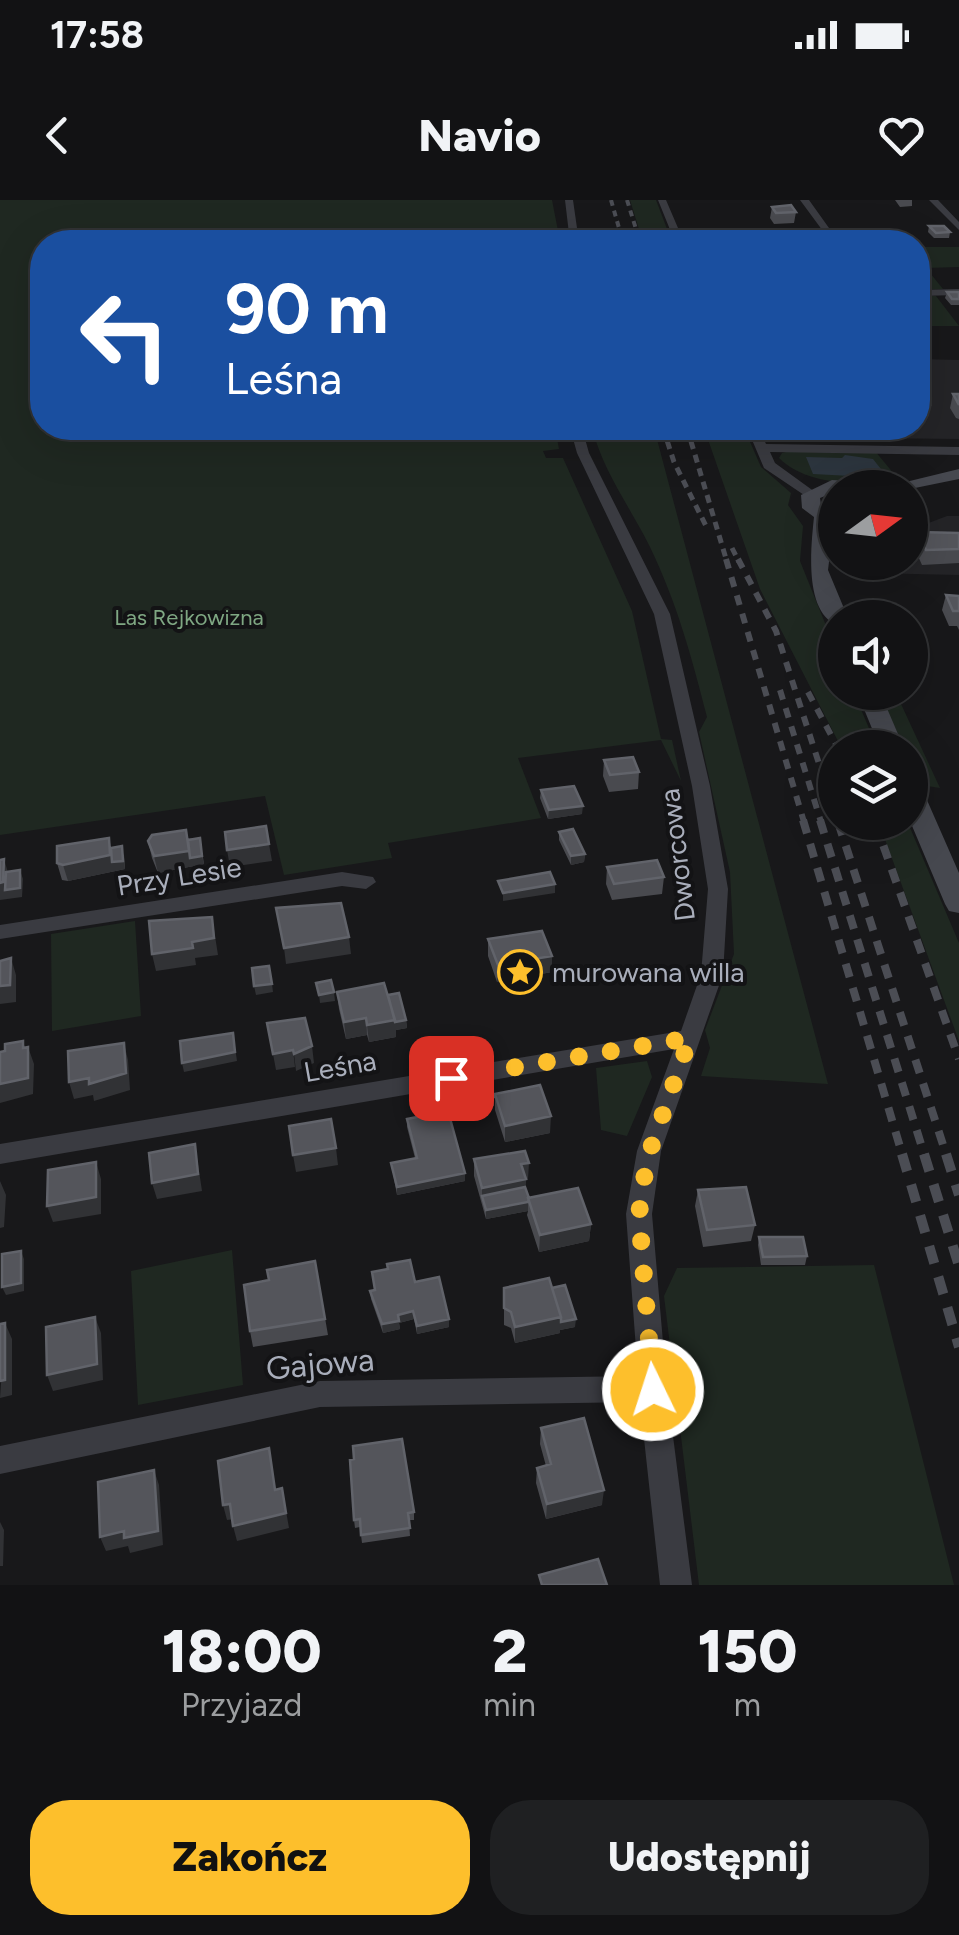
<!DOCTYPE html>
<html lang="pl">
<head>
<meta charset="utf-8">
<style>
  body { margin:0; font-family:Figtree,sans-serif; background:#1f2022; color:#f1f3f6; height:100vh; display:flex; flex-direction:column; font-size:38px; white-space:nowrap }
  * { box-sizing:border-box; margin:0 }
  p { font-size:32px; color:#9c9ea0 }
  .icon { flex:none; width:55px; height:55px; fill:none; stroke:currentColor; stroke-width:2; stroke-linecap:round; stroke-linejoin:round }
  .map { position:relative; height:1385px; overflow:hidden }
  .details { display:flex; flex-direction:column; background:#121214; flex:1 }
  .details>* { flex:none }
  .top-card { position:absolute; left:30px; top:30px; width:900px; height:210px; border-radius:40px; box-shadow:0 10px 40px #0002,0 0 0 2px #313234; background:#1a4fa0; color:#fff; overflow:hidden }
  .needle { width:65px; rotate:75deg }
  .buttons { position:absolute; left:818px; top:270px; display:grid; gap:20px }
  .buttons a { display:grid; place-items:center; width:110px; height:110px; border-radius:50%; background:#121214; box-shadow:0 10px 40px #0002,0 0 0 2px #313234; font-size:50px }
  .pin { position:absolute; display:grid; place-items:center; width:85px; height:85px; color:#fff; margin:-42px; border-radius:20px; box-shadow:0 5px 15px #0006 }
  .me { position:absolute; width:110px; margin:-55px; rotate:356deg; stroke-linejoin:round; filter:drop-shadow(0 0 8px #0008) }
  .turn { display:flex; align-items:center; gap:35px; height:210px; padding:0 30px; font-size:45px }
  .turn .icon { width:130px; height:130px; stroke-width:2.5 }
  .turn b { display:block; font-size:70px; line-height:85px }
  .eta { display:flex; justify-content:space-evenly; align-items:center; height:170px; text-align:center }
  .eta b { font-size:60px; font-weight:800; line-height:70px }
  .button { display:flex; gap:20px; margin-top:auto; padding:20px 30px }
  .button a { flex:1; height:115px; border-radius:40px; background:#fdbf2c; color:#111; font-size:40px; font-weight:800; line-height:115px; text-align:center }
  .button a+a { background:#1f2022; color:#f1f3f6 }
  .status { display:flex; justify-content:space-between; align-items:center; height:70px; padding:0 50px; background:#121214; direction:ltr }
  .status svg { height:28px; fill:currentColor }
  header { display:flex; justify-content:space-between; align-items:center; height:130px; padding:0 30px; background:#121214; font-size:45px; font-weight:800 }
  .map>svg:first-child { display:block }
  .built { fill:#242427 }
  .green { fill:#1f2821 }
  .water { fill:#2d363f }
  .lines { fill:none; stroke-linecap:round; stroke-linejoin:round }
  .minor { fill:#3a3b41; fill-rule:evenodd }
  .secondary { fill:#46484f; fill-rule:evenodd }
  .rail-far4 { stroke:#4b4d54; stroke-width:4; stroke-dasharray:6 5; stroke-linecap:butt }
  .rail-far3 { stroke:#4b4d54; stroke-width:5; stroke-dasharray:8 6; stroke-linecap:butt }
  .rail-far2 { stroke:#4b4d54; stroke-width:6; stroke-dasharray:10 9; stroke-linecap:butt }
  .rail-far1 { stroke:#4b4d54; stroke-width:8; stroke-dasharray:14 11; stroke-linecap:butt }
  .rail { stroke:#4b4d54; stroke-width:10; stroke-dasharray:18 14; stroke-linecap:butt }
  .wall { fill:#494a4f }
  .shaded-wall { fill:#313235 }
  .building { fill:#54555b; stroke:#61636a; stroke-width:2.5 }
  .route { stroke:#fdbf2c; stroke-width:18; stroke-dasharray:0 32.4 }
  .labels { text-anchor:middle; stroke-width:8; stroke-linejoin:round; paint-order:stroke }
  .far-park-label { font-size:22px; fill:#7fa783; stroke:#131315 }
  .street-label { font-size:28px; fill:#a9aebb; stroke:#131315 }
  .poi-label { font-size:28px; fill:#a9aebb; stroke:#131315; text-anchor:start }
  .near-street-label { font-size:32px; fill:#a9aebb; stroke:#131315 }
</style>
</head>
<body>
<div class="status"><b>17:58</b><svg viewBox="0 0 49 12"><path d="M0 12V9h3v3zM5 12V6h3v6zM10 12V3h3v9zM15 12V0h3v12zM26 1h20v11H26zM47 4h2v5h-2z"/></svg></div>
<header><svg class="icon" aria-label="back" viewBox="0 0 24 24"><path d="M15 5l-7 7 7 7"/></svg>Navio<svg class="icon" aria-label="heart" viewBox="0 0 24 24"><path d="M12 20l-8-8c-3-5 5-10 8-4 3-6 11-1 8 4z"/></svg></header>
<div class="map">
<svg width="959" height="1385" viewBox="0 0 959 1385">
  <rect width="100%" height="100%" fill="#18181a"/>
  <path class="built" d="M918,159L959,160V239L775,237L771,228H918Z
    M947,316H959V375L869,373L872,363L910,362V330Z"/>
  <path class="green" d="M0,0H552L558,31L550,36L557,42H42V228H555L559,249L543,251L546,258H563L632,411L661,539L672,540L681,581L661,540L518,558L541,618L388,643L392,658L284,675L265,596L0,635Z
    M630,0H656L672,42H643Z
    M918,47H959V67L926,68L943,89L918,90Z
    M918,96H936L959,126H918Z
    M592,228H654L828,884L701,876L710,848L705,830L734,754L730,672L699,532L707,517C692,458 677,403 650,347C630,307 603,271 592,228Z
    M704,228H744L761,267L791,293L788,305L803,326L800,361L835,448V492L854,493L877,547H841L760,389Z
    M794,250L875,251L899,280C862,286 807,286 779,258L782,253Z
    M889,504H901L940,588L921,585L910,561V548L904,547L885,507Z
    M879,623H908L959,743V841Z
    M135,721L141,816L52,831L51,734Z
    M647,861L652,877L627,936L601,930L596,868Z
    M232,1050L243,1185L138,1205L131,1071Z
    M874,1065L954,1385H699L664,1096L677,1068Z"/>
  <path class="water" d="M845,255L873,259L888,278L813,274L806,257L842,258Z"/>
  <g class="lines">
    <path class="minor" d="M565,0H573L579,42H570Z
      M658,0H666L684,42H675Z
      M800,0H809L839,42H831Z
      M929,0H938L959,22V30Z
      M959,89V95L918,96V90Z
      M570,228H582L589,253L670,414L710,586L728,689L723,774L661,951L652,1014L667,1189L692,1385H660L640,1202L320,1207L0,1274V1246L320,1181L638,1176L626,1014L637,951L674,849L0,964V944L681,831L701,774L708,689L692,586L654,414L577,253Z
      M747,228H759L766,244L959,247V255L770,252L775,263L815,292L817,295L810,299L764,268Z
      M342,672L373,677L376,682L366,689L342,686L0,739V725Z"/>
    <path class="secondary" d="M959,269V279L910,289L881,288Z
      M832,280L865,282L874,288H835V292L820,298L821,305L835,313L828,370L848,418H835V424C804,409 811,346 814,317L802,308L801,295Z
      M857,492H880L904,548H880Z
      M910,583L923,591L959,673V713L949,711L945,704L910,621Z"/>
    <path class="rail-far4" d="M611,0L623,42
      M627,0L640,42"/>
    <path class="rail-far3" d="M663,228L674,262L707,328
      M687,228L727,362
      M732,348L739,362"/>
    <path class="rail-far2" d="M726,359L804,622
      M738,359L776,431L835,613
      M780,490L821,622
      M808,492L838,548"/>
    <path class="rail-far1" d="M803,620L903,957
      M820,620L925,957
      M838,622L947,957
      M875,622L959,859"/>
    <path class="rail" d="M902,954L959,1147
      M924,954L959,1066
      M946,954L959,995"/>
  </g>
  <path class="wall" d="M895,0H912V6L900,7Z
    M772,7L796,12L794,23L774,24L770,18Z
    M929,26L950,32L949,38H934L928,32Z
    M852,30L871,38L870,42H857L851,35Z
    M947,92H959V105H951L945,98Z
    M918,164L925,171L921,191H918Z
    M918,194L930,205L927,218H918Z
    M953,194H959V219L956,218L950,208Z
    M918,332L959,333V363L922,365L914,347Z
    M946,395L959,396V430L957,426H949L942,410Z
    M604,560L639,572L638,589L609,592L603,576Z
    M541,590L582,614L548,619L540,598Z
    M559,632L585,654L584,662L571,665L559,640Z
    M200,638L204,664L158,673L152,658L148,641Z
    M111,648L124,655L125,669L68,681L62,680L57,663Z
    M607,667L664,677L662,694L612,700L606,684Z
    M488,739L552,756V772L497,782L488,756Z
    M337,792L388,795L406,820L407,828L396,830V837L369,842L367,835L346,839L339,809Z
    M469,881L494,897V906L475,909L469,890Z
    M495,894L550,933L505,942L495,910Z
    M407,919L465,981L397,995L391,963L415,958L407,927Z
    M474,959L528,979L526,980L525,987L529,998L591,1024L589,1041L539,1052L527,1015L528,1011L486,1019L474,976Z
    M698,990L755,1025L751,1041L703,1047L695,1006Z
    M759,1037L807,1056L805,1065H761L758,1045Z
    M315,1061L328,1135L253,1147L250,1131L269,1080Z
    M415,1082L449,1119V1127L417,1134L414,1119L399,1123L400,1129L383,1133L371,1099L370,1091Z
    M504,1088H552L575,1127L560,1130V1133L515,1143L511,1128L504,1125Z
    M541,1228L602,1305L546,1319L536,1283L537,1268L546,1266L540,1244Z
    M414,1312V1320H409L410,1336L362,1343L360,1327L355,1328L354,1320Z"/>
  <path class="shaded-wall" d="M583,606L582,614L548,619L549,610Z
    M109,638L113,655L122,646L125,669L68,681L63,665Z
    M269,644L272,661L230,667L227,650Z
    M189,651L202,656L204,664L158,673L154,656Z
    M585,654L584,662L571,665V656Z
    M4,659L9,676L20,670L23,679L22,697L0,700V683Z
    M555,684V693L503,701V693Z
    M212,717L218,755L195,758L196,765L156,771L152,754L192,742Z
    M349,737L351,754L286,764L284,748Z
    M552,756V772L497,782L498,765Z
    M11,758L16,775V802L0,804V786Z
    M272,784L273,792L256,795L254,786Z
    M334,792L335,801L320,803L319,795Z
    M366,818L367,835L346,839L344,822Z
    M395,820H406L407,828L396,830V837L369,842L367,825Z
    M233,833L237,861L184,872L182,863Z
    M23,841L28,857V847L34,864L33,894L0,903V884L23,848Z
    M124,843L128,860L130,890L94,901L93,895L74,899L69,882Z
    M312,846L314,863L296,871L294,854Z
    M293,850L295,867L276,870L273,854Z
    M551,916L550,933L505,942V926Z
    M195,944L202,991L157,999L152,983Z
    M336,948L338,965L296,972L293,955Z
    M96,962L101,979V1014L53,1022L47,1006Z
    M529,963L528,979L526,980L525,996H482V988L521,964Z
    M465,973V981L397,995V987Z
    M0,981L6,995L4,1027L0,1028Z
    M528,1002V1011L486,1019V1010Z
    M591,1024L589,1041L539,1052L540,1035Z
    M21,1051L24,1059V1091L6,1095L2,1087Z
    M413,1111L414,1119L399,1123L400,1129L383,1133L382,1124L398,1115Z
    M95,1117L101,1133L103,1180L53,1191L47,1175Z
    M561,1117L576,1119L575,1127L560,1130V1133L515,1143V1127Z
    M449,1119V1127L417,1134V1126Z
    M5,1123L12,1139V1195L0,1198Z
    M154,1270L159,1285L163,1345L130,1353L128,1346L106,1351L100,1337L124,1331Z
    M282,1288L289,1328L237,1341L233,1326Z
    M604,1290L602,1305L546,1319L547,1304Z
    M230,1304L234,1319L227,1320L223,1305Z
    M0,1322L4,1330L3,1366H0Z"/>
  <path class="building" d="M791,5L796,12L776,13L772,7Z
    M929,26H944L950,32L936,33Z
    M852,30H864L871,38H859Z
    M947,92H959V99H952Z
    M918,164H920L925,171H918Z
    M918,194H927L930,200V205H918Z
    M953,194H959V205Z
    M918,332L959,333V349L926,350Z
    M946,395L959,396V411H953Z
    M633,557L639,572L610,575L604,560Z
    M574,586L583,606L549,610L541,590Z
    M266,626L269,644L227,650L225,632Z
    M573,629L585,654L571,656L559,632Z
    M186,630L189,651L154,656L148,641L152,635Z
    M109,638L110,655L63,665L57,663V646Z
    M200,638L202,656L190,658L188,640Z
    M122,646L123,661L112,662L111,648Z
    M4,659L3,682L0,683V660Z
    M657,660L664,677L614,684L607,667Z
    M20,670V688L5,690L6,672Z
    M550,672L555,684L503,693L498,681Z
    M341,703L349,737L284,748L276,708Z
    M212,717L214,738L192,742L193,748L152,754L149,721Z
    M542,731L552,756L498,765L488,739Z
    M11,758L10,785L0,786V761Z
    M269,766L272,784L254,786L252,768Z
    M331,780L334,792L319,795L316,783Z
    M384,783L395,820L367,825L366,818L344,822L337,792Z
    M399,793L406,820L395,822L388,795Z
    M305,818L312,846L294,854L293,850L273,854L267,823Z
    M233,833L235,852L182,863L180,841Z
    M23,841V848L28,847V878L0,884V852L5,851V844Z
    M124,843L126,873L89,884V878L69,882L68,851Z
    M487,878L494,897L475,900L469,881Z
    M540,885L551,916L505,926L495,894Z
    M448,911L465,973L397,987L391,963L417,958L407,919Z
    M331,919L336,948L293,955L289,926Z
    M195,944L198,974L152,983L149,953Z
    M525,951L529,963L521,964L526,979L482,988L474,959Z
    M96,962V997L47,1006L48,970Z
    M525,987L529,998L528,1002L486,1010L482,996Z
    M746,987L755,1025L707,1030L698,990Z
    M578,988L591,1024L540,1035L528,998Z
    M759,1037H803L807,1056L763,1057Z
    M21,1051V1083L2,1087V1054Z
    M410,1060L415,1082L439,1077L449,1119L417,1126L413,1111L398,1115L399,1121L382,1124L370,1091L375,1090L372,1072L388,1069L387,1064Z
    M315,1061L325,1119L250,1131L244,1085L269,1080L267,1070Z
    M549,1078L561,1117L515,1127L511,1112L504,1108V1088Z
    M565,1085L576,1119L561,1122V1117L552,1088Z
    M95,1117L97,1164L47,1175L46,1127Z
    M5,1123V1180L0,1181V1124Z
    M584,1218L604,1290L547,1304L537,1268L551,1264L541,1228Z
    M402,1239L414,1312L408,1313L410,1328L361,1335L360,1319L354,1320L350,1260L354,1259L353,1246Z
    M269,1248L275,1290L282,1288L286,1313L233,1326L230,1304L223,1305L218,1261Z
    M154,1270L158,1331L124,1338V1331L100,1337L98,1282Z
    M598,1359L607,1385H542L539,1375Z"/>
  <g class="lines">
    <path class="route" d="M451,878L690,838L647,959L639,1014L653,1190"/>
  </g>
  <defs>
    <g id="sight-ring" transform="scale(2.25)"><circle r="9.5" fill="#131315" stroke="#fdbf2c" stroke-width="1.5"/><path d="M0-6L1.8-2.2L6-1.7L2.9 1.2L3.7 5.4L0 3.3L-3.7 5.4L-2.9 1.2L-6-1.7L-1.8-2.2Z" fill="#fdbf2c"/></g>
  </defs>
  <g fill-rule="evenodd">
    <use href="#sight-ring" x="520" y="772"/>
  </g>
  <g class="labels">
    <g class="far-park-label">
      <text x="189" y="425">Las Rejkowizna</text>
    </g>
    <g class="street-label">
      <text transform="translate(677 655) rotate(-97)" y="10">Dworcowa</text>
      <text transform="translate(179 676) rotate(-9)" y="10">Przy Lesie</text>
      <text transform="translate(340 866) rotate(-10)" y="10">Leśna</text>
    </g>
    <g class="poi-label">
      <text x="552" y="782">murowana willa</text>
    </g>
    <g class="near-street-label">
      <text transform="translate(320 1164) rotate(-5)" y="11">Gajowa</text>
    </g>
  </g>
</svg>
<div class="buttons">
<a><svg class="needle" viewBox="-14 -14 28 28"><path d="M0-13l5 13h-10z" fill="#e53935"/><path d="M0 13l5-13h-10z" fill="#9c9ea0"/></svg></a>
<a><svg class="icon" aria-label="sound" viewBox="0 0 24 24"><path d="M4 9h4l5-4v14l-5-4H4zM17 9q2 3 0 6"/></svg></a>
<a><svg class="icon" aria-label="layers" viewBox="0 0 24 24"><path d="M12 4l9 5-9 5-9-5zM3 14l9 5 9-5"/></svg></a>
</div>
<div class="pin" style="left:451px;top:878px;background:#d93025"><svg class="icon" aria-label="arrive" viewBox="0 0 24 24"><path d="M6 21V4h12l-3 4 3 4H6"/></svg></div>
<svg class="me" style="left:653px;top:1190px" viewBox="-20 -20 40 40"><circle r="17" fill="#fdbf2c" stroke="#fff" stroke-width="3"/><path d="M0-11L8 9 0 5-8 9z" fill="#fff"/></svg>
<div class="top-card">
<div class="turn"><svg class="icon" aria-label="left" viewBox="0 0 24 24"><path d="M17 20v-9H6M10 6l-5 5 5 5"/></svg><div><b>90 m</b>Leśna</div></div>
</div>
</div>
<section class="details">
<div class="eta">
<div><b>18:00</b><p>Przyjazd</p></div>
<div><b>2</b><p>min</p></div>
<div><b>150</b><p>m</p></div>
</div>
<div class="button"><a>Zakończ</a><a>Udostępnij</a></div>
</section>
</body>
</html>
